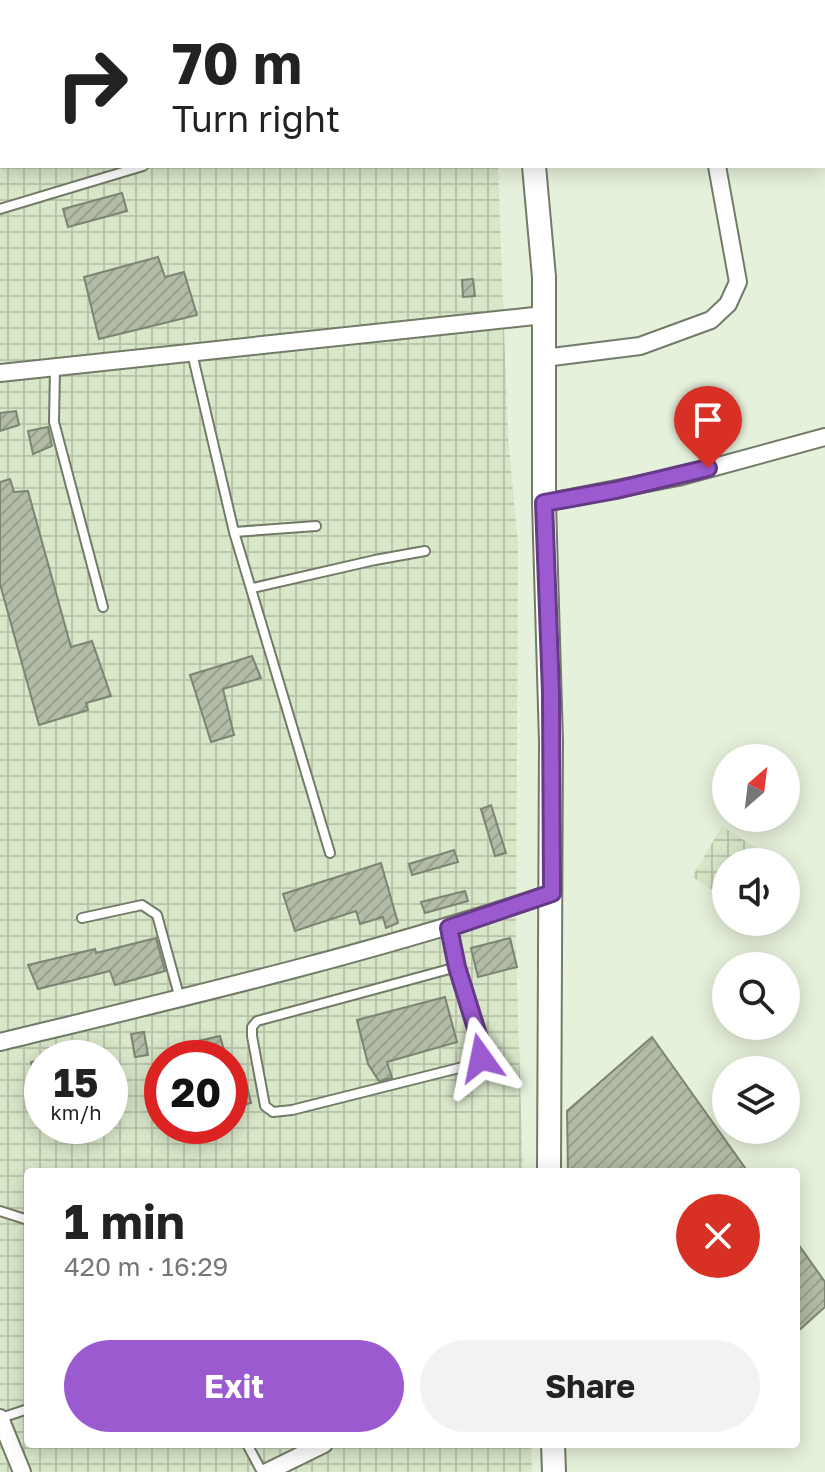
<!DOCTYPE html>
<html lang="en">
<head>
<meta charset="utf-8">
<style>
  body { margin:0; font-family:"Golos Text",sans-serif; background:#f2f2f2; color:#222; height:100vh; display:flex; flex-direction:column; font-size:30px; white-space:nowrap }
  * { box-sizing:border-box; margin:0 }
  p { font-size:26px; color:#767676 }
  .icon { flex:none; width:44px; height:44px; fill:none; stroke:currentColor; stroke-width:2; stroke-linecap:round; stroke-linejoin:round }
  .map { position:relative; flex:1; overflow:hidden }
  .panel { position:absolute; left:24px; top:1168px; width:776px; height:280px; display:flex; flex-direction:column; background:#fff; border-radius:8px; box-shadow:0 4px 20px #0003 }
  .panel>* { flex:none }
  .banner { position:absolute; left:0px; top:0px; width:826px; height:168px; box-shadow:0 4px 20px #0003; background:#fff; color:#222; overflow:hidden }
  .needle { width:52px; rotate:28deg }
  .tools { position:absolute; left:712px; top:744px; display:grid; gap:16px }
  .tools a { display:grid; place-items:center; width:88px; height:88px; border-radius:50%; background:#fff; box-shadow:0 4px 20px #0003; font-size:40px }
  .speed { position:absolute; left:24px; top:1040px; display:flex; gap:16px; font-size:40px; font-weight:700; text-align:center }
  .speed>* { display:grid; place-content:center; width:104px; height:104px; border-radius:50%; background:#fff; box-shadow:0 4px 20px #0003; line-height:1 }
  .speed small { font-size:20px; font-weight:400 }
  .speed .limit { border:12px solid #d22; background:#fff; color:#111 }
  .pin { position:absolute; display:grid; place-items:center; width:68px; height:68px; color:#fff; margin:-82px -34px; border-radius:50% 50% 50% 0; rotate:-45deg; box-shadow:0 0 8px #0007 }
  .pin .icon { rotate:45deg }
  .me { position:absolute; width:88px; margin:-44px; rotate:348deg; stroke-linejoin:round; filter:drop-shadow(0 0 6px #0008) }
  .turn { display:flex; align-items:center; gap:28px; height:168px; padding:0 40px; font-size:36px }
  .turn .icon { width:104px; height:104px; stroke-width:2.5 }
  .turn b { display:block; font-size:56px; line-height:68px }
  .round { display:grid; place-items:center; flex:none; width:84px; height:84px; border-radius:42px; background:#f2f2f2 }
  .headline { display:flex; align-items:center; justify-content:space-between; height:136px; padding:0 40px }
  h1 { font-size:48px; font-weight:700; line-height:60px }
  .primary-button { display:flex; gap:16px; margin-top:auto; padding:16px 40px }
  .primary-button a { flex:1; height:92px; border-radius:48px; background:#9c5ad0; color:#fff; font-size:32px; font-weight:700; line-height:92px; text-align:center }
  .primary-button a+a { background:#f2f2f2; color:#222 }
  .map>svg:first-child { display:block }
  .industrial { fill:url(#industrial-grid); fill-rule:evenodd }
  .building { fill:url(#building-hatch); stroke:#7c8571; stroke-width:2 }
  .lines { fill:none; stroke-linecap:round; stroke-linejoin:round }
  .lane-casing { stroke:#727b67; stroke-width:12 }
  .street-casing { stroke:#727b67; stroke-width:20 }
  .secondary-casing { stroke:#727b67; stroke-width:26 }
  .lane { stroke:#fff; stroke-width:8 }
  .street { stroke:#fff; stroke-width:16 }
  .secondary { stroke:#fff; stroke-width:22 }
  .route-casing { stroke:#653a87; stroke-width:20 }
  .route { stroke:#9c5ad0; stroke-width:14 }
</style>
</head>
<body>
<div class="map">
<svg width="825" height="1472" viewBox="0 0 825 1472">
  <defs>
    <pattern id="industrial-grid" width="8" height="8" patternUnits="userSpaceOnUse" patternTransform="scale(2)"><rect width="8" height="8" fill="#d9e7c9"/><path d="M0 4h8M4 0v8" fill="none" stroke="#bac6ac"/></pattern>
    <pattern id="building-hatch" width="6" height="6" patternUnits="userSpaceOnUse" patternTransform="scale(2)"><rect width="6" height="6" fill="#b1bba5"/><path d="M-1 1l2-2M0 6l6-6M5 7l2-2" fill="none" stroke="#98a08d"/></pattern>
  </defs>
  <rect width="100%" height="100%" fill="#e6f1db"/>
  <path class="industrial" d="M0,0H480L481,2H2V166H498L508,436L518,544L516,951L523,1172H28V1444H531L532,1472H0ZM42,1058H110V1126H42ZM162,1058H230V1126H162Z
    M722,826L778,862H726V898L692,877Z"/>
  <path class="building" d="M122,193L127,211L68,227L63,209Z
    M158,257L165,277L184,272L197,315L99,339L84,277Z
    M473,279L475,296L463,297L462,280Z
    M16,411L19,425L0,431V413Z
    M48,427L52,446L33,454L28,431Z
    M10,479L14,492L28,491L71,647L92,641L111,696L86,703L88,710L39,725L0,584V482Z
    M252,656L261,678L223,689L234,735L211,742L190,675Z
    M491,805L506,853L495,856L481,809Z
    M454,850L458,862L412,875L409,864Z
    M381,863L398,923L386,928L383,917L360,924L356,911L295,931L283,894Z
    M465,891L468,901L425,913L421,902Z
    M156,938L165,971L115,985L110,971L38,989L28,965L95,949L96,953Z
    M510,938L517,967L478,977L471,948Z
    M445,997L457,1042L387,1062L392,1078L379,1081L368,1064L357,1020Z
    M144,1032L148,1055L135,1057L131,1034Z
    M220,1036L224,1050L201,1056L198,1041Z
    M652,1037L748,1172H568L567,1111Z
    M42,1060V1092L37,1093L31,1062Z
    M244,1073L251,1103L230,1108V1076Z
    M796,1241L825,1282V1307L796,1333Z"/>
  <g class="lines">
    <g class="lane-casing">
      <path id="lane" d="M96,0L97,2
        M131,0L132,2
        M729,0L730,2
        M0,209L143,166
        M192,353L234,532L330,853
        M55,368L54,422L103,607
        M234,532L316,526
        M253,588L375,560L425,551
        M82,918L142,905L157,915L180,999
        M449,928L457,967L483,1051L481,1058L475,1064L292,1110L273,1112L265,1106L252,1036V1027L257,1021L457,967
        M0,1211L28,1220
        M1,1418L28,1409
        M247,1444L262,1472"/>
    </g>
    <g class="street-casing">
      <path id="street" d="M824,12H825
        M824,48L825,51
        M544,358L640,346L711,320L728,304L738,282L717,166
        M0,373L544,315
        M544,503L678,477L825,437
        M0,1042C186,997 371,954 552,893
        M0,1418L22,1472
        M267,1472L324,1444"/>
    </g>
    <g class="secondary-casing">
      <path id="secondary" d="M500,0L501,2
        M534,166L544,277V503L551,742L549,1172
        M553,1444L554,1472"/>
    </g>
    <use href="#lane" class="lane"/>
    <use href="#street" class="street"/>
    <use href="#secondary" class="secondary"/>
  </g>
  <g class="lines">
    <g class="route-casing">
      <path id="route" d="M481,1058L483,1051L457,967L449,928L552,893L551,693L544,503L616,490L708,468"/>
    </g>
    <use href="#route" class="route"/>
  </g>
</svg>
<div class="tools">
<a><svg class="needle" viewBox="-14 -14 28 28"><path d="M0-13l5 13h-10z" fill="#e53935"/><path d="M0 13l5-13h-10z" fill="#767676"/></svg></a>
<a><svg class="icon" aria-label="sound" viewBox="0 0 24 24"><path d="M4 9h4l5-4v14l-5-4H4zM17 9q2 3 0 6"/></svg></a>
<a><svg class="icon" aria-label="search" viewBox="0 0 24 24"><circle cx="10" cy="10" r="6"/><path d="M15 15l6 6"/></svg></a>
<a><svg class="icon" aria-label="layers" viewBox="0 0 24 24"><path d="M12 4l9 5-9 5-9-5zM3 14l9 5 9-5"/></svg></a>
</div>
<div class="speed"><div>15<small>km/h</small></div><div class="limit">20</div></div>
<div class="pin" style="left:708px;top:468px;background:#d93025"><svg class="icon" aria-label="arrive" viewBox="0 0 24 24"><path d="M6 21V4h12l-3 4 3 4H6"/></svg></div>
<svg class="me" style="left:481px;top:1058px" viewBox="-20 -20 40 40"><path d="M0-17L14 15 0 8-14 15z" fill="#9c5ad0" stroke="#fff" stroke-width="4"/></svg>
<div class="banner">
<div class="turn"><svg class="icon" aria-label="right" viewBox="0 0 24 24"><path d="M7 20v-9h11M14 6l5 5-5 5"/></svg><div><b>70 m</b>Turn right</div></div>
</div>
<section class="panel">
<div class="headline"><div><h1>1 min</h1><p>420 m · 16:29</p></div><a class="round" style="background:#d93025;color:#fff"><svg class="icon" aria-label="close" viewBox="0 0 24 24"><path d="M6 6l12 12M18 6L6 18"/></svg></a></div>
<div class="primary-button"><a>Exit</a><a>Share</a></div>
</section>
</div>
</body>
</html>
